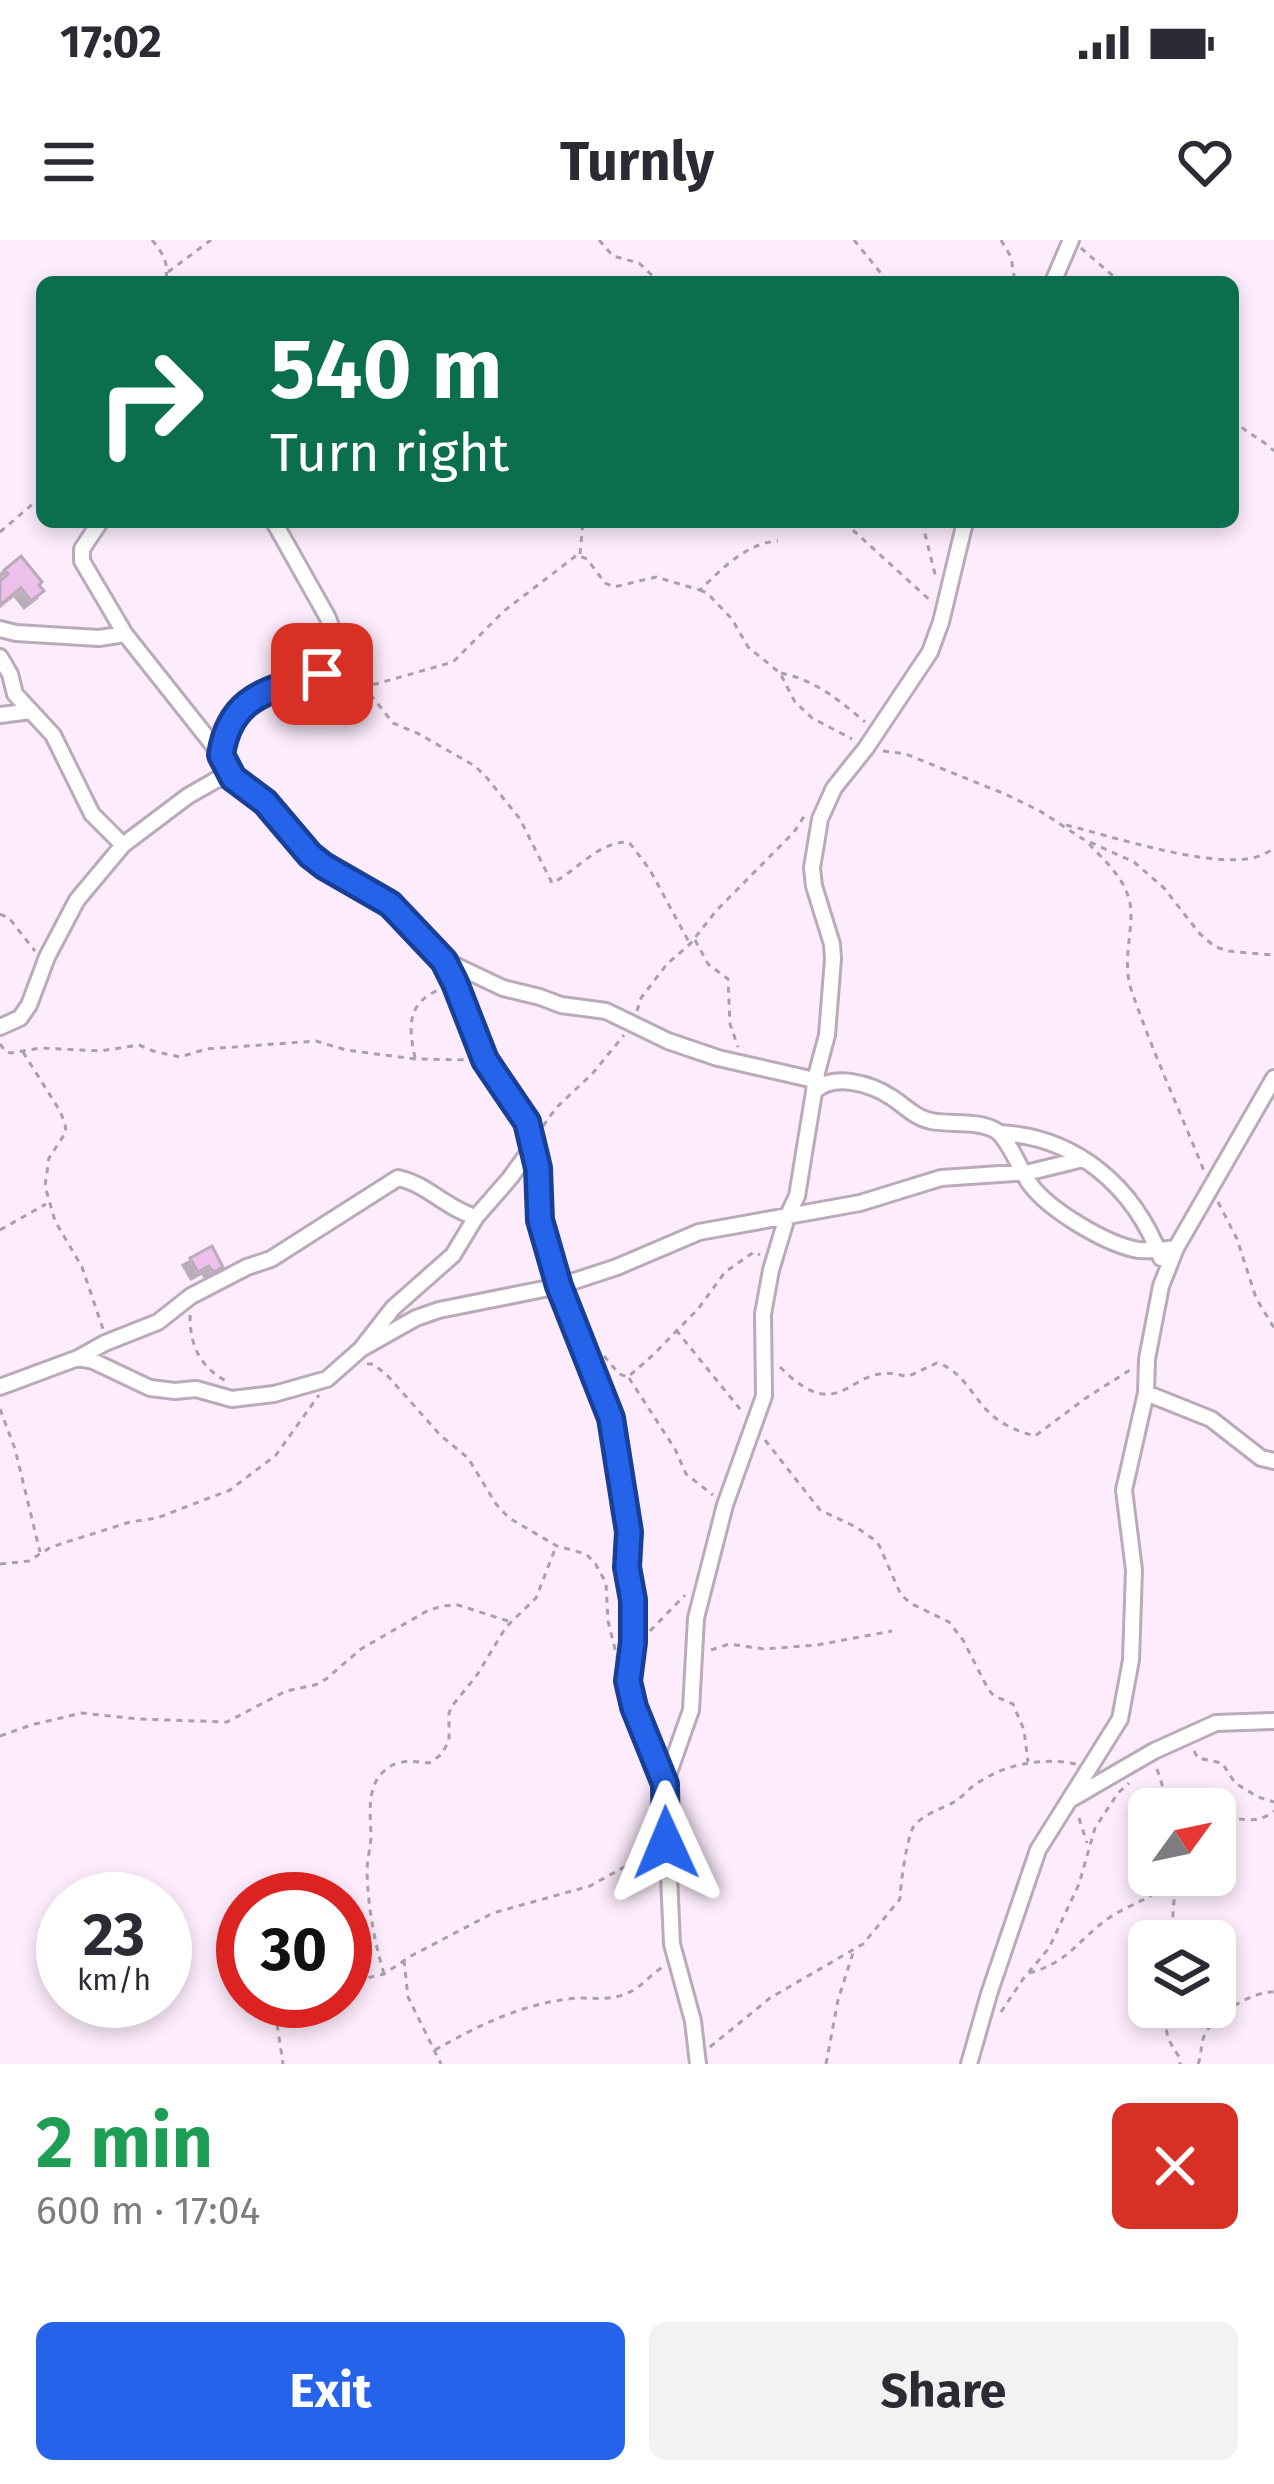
<!DOCTYPE html>
<html lang="en">
<head>
<meta charset="utf-8">
<style>
  body { margin:0; font-family:"Fira Sans",sans-serif; background:#f2f2f3; color:#2b2b33; height:100vh; display:flex; flex-direction:column; font-size:45px; white-space:nowrap }
  * { box-sizing:border-box; margin:0 }
  p { font-size:39px; color:#7c7c81 }
  .icon { flex:none; width:66px; height:66px; fill:none; stroke:currentColor; stroke-width:2; stroke-linecap:round; stroke-linejoin:round }
  .map { position:relative; height:1824px; overflow:hidden }
  .details { display:flex; flex-direction:column; background:#fff; flex:1 }
  .details>* { flex:none }
  .hud { position:absolute; left:36px; top:36px; width:1203px; height:252px; border-radius:18px; box-shadow:0 6px 18px #0003; background:#0b6e4f; color:#fff; overflow:hidden }
  .needle { width:78px; rotate:57deg }
  .buttons { position:absolute; left:1128px; top:1548px; display:grid; gap:24px }
  .buttons a { display:grid; place-items:center; width:108px; height:108px; border-radius:18px; background:#fff; box-shadow:0 6px 18px #0003; font-size:60px }
  .speed { position:absolute; left:36px; top:1632px; display:flex; gap:24px; font-size:60px; font-weight:700; text-align:center }
  .speed>* { display:grid; place-content:center; width:156px; height:156px; border-radius:50%; background:#fff; box-shadow:0 6px 18px #0003; line-height:1 }
  .speed small { font-size:30px; font-weight:400 }
  .speed .limit { border:18px solid #d22; background:#fff; color:#111 }
  .pin { position:absolute; display:grid; place-items:center; width:102px; height:102px; color:#fff; margin:-51px; border-radius:24px; box-shadow:0 6px 18px #0006 }
  .me { position:absolute; width:132px; margin:-66px; rotate:359deg; stroke-linejoin:round; filter:drop-shadow(0 0 9px #0008) }
  .turn { display:flex; align-items:center; gap:42px; height:252px; padding:0 36px; font-size:54px }
  .turn .icon { width:156px; height:156px; stroke-width:2.5 }
  .turn b { display:block; font-size:84px; line-height:102px }
  .round { display:grid; place-items:center; flex:none; width:126px; height:126px; border-radius:18px; background:#f2f2f3 }
  .headline { display:flex; align-items:center; justify-content:space-between; height:204px; padding:0 36px }
  h1 { font-size:72px; font-weight:700; line-height:90px; color:#1e9e55 }
  .action { display:flex; gap:24px; margin-top:auto; padding:24px 36px }
  .action a { flex:1; height:138px; border-radius:18px; background:#2563eb; color:#fff; font-size:48px; font-weight:700; line-height:138px; text-align:center }
  .action a+a { background:#f2f2f3; color:#2b2b33 }
  .status { display:flex; justify-content:space-between; align-items:center; height:84px; padding:0 60px; background:#fff; direction:ltr }
  .status svg { height:33px; fill:currentColor }
  header { display:flex; justify-content:space-between; align-items:center; height:156px; padding:0 36px; background:#fff; font-size:54px; font-weight:700 }
  .map>svg:first-child { display:block }
  .building { fill:#ecc0eb; stroke:#bbabba; stroke-width:3; filter:url(#shadow) }
  .lines { fill:none; stroke-linecap:round; stroke-linejoin:round }
  .minor-casing { stroke:#bbabba; stroke-width:20 }
  .path { stroke:#ab9fab; stroke-width:3; stroke-dasharray:6 6; stroke-linecap:butt }
  .minor { stroke:#fff; stroke-width:14 }
  .route-casing { stroke:#184099; stroke-width:30 }
  .route { stroke:#2563eb; stroke-width:21 }
</style>
</head>
<body>
<div class="status"><b>17:02</b><svg viewBox="0 0 49 12"><path d="M0 12V9h3v3zM5 12V6h3v6zM10 12V3h3v9zM15 12V0h3v12zM26 1h20v11H26zM47 4h2v5h-2z"/></svg></div>
<header><svg class="icon" aria-label="menu" viewBox="0 0 24 24"><path d="M4 6h16M4 12h16M4 18h16"/></svg>Turnly<svg class="icon" aria-label="heart" viewBox="0 0 24 24"><path d="M12 20l-8-8c-3-5 5-10 8-4 3-6 11-1 8 4z"/></svg></header>
<div class="map">
<svg width="1274" height="1824" viewBox="0 0 1274 1824">
  <defs>
    <filter id="shadow"><feDropShadow dx="-7" dy="7" stdDeviation="0" flood-color="#0004"/></filter>
  </defs>
  <rect width="100%" height="100%" fill="#fdecfc"/>
  <path class="building" d="M21,316L42,342L39,345L44,351L31,361L21,348L0,365V341L8,334L4,330Z
    M212,1006L223,1027L213,1032L209,1026L198,1032L190,1018Z"/>
  <g class="lines">
    <g class="minor-casing">
      <path id="minor" d="M1053,42L1071,0
        M100,282L82,309V321L125,394
        M0,389L16,393L99,398L125,394L221,515L233,537L264,563L310,615L324,626L390,664L444,720L462,759L485,820L527,882L538,928L540,981L559,1046L612,1178L629,1292L627,1327L633,1360V1402L628,1441L634,1467L665,1544
        M0,417L10,434L15,454L53,495L92,574L123,605
        M0,475L31,471
        M221,515C230,456 267,452 316,434H322C331,414 337,400 328,378L274,282
        M444,720L503,748L540,757L561,765L606,771L668,801L718,818L819,841
        M0,787L20,778L29,765L47,717L77,660L123,605L188,556L216,540L233,537
        M814,852L815,840L827,795L833,719L832,704L814,646L812,628L820,579L834,548L866,508L930,412L941,382L965,282
        M1000,893C1077,897 1134,947 1161,1018
        M361,1109L416,1078L439,1070L559,1046L617,1027L699,992L860,963L941,938L1030,932L1083,919
        M78,1118L93,1121L150,1148L175,1151L196,1149L232,1159L274,1154L327,1139L361,1109L393,1068L453,1015L476,977L510,938L534,905
        M0,1147L78,1118L105,1103L158,1082L191,1056L247,1027L271,1019L398,938C427,944 447,969 476,977
        M1146,1153L1211,1179L1261,1218L1274,1221
        M1073,1558L1154,1511L1216,1483L1274,1481
        M698,1824L693,1781L672,1704L665,1544L691,1470L696,1378L725,1265L764,1156L763,1074L771,1030L787,977L797,956L814,852C833,832 871,844 891,857C904,865 915,878 931,881C951,885 976,880 995,890C1008,897 1020,930 1030,944C1049,970 1107,1005 1139,1010C1152,1011 1163,1010 1176,1008
        M969,1824L989,1754L1038,1610L1120,1479L1131,1420L1134,1330L1124,1250L1146,1153L1147,1119L1161,1046L1176,1008L1274,838"/>
    </g>
    <path class="path" d="M152,0C163,13 170,25 165,42
      M599,0L613,16L639,23L659,42
      M854,0L888,42
      M1001,0L1011,17L1015,42
      M1081,8L1120,42
      M168,32L211,0
      M1233,179C1245,193 1261,198 1274,211
      M844,282L933,363
      M922,282L936,338
      M0,292L42,256
      M580,314L583,282
      M700,350L707,353L732,379L748,407L780,433L795,462L812,478L852,499
      M781,433C815,440 839,460 865,482
      M338,436L355,442L376,444L453,422L504,371L577,315L587,319L605,343L614,347L656,337L700,350C722,329 746,303 778,301
      M363,445L393,483L419,494L475,526L487,538L520,579L552,643C579,630 596,602 629,602L650,630L690,704
      M883,511L906,514L1005,554L1040,571L1083,599L1134,622L1164,648L1200,694L1214,706L1227,711L1274,715
      M1066,585C1114,597 1199,625 1247,619C1257,618 1266,613 1274,609
      M1089,604C1108,624 1131,644 1131,674C1131,699 1123,724 1131,749C1152,811 1180,871 1204,931
      M0,674L9,678L35,711
      M695,700L708,724L728,739L730,784L738,807
      M637,771L641,758L667,724L690,704L716,671L794,592L805,575
      M0,804L6,812L11,813L41,808L100,811L139,805L153,811L180,817L206,809L316,801L346,810L415,819L471,820
      M23,812L60,871L65,884L66,892L49,918L45,946L55,981L82,1027L103,1089
      M415,818C408,784 407,762 443,748
      M543,886L556,868L593,833L624,795
      M1218,962L1237,999L1256,1058L1274,1088
      M0,990L46,964
      M190,1075C190,1105 199,1126 226,1141
      M676,1090L744,1174
      M604,1116L619,1134L628,1137L653,1115L698,1069L725,1032L754,1012L760,1015
      M367,1124H373L387,1135L440,1195L468,1218L496,1264L509,1278L557,1306L586,1314L595,1323L606,1343L608,1381L617,1417
      M780,1127C845,1193 849,1116 907,1137L937,1123C963,1130 973,1159 992,1175C1004,1186 1020,1192 1035,1196L1086,1158L1133,1128
      M629,1138L675,1209L686,1234L713,1255
      M0,1169L15,1209L40,1312
      M765,1200L820,1270L856,1287L873,1299L879,1305L901,1355L912,1364L949,1382L963,1400L988,1449L994,1456L1013,1464L1024,1490L1028,1522
      M0,1324L29,1321L51,1307L130,1282L157,1278L230,1250L276,1215L319,1155
      M650,1391L685,1355
      M711,1410L729,1404L764,1409L817,1405L892,1391
      M0,1496L31,1485L82,1473L138,1479L227,1482L286,1451L315,1445L326,1439L361,1409L427,1371L442,1366L458,1365L511,1382
      M1194,1511L1198,1518L1222,1523L1235,1543L1258,1557L1274,1562
      M1157,1529L1170,1569
      M1079,1578L1087,1603
      M1215,1580C1239,1574 1253,1588 1274,1571
      M1175,1701L1172,1687L1176,1635
      M404,1720L408,1757L441,1824
      M1029,1733C1070,1722 1077,1700 1109,1678C1132,1662 1157,1659 1173,1635
      M384,1734C374,1700 368,1667 367,1631C367,1619 371,1607 371,1594C370,1573 367,1546 384,1531C397,1519 413,1521 429,1523L442,1514L449,1500V1473L452,1466L477,1435L506,1387L536,1358L555,1309
      M345,1743L384,1734L411,1716L493,1673L590,1646L637,1620L654,1600
      M279,1761L276,1777L283,1824
      M1173,1767C1160,1787 1168,1801 1180,1818V1824
      M1001,1772L1023,1739L1049,1708L1079,1644L1095,1588L1118,1553L1129,1543
      M710,1807L770,1758L863,1704L900,1659C900,1648 907,1595 914,1586C923,1574 942,1569 954,1562C963,1557 968,1549 976,1544C1005,1524 1042,1517 1076,1524
      M435,1810C477,1786 520,1765 568,1759C588,1756 606,1762 625,1754C642,1748 649,1735 663,1727
      M826,1824L838,1760L853,1713
      M1198,1824C1202,1815 1200,1804 1205,1794C1215,1774 1253,1751 1274,1752"/>
    <use href="#minor" class="minor"/>
  </g>
  <g class="lines">
    <g class="route-casing">
      <path id="route" d="M322,434H316C267,452 230,456 221,515L233,538L265,562L310,615L324,626L390,664L444,721L455,743L485,820L527,882L538,928L540,980L559,1046L611,1178L629,1292L627,1327L633,1360V1402L628,1441L634,1467L665,1544L666,1603"/>
    </g>
    <use href="#route" class="route"/>
  </g>
</svg>
<div class="buttons">
<a><svg class="needle" viewBox="-14 -14 28 28"><path d="M0-13l5 13h-10z" fill="#e53935"/><path d="M0 13l5-13h-10z" fill="#7c7c81"/></svg></a>
<a><svg class="icon" aria-label="layers" viewBox="0 0 24 24"><path d="M12 4l9 5-9 5-9-5zM3 14l9 5 9-5"/></svg></a>
</div>
<div class="speed"><div>23<small>km/h</small></div><div class="limit">30</div></div>
<div class="pin" style="left:322px;top:434px;background:#d93025"><svg class="icon" aria-label="arrive" viewBox="0 0 24 24"><path d="M6 21V4h12l-3 4 3 4H6"/></svg></div>
<svg class="me" style="left:666px;top:1603px" viewBox="-20 -20 40 40"><path d="M0-17L14 15 0 8-14 15z" fill="#2563eb" stroke="#fff" stroke-width="4"/></svg>
<div class="hud">
<div class="turn"><svg class="icon" aria-label="right" viewBox="0 0 24 24"><path d="M7 20v-9h11M14 6l5 5-5 5"/></svg><div><b>540 m</b>Turn right</div></div>
</div>
</div>
<section class="details">
<div class="headline"><div><h1>2 min</h1><p>600 m · 17:04</p></div><a class="round" style="background:#d93025;color:#fff"><svg class="icon" aria-label="close" viewBox="0 0 24 24"><path d="M6 6l12 12M18 6L6 18"/></svg></a></div>
<div class="action"><a>Exit</a><a>Share</a></div>
</section>
</body>
</html>
